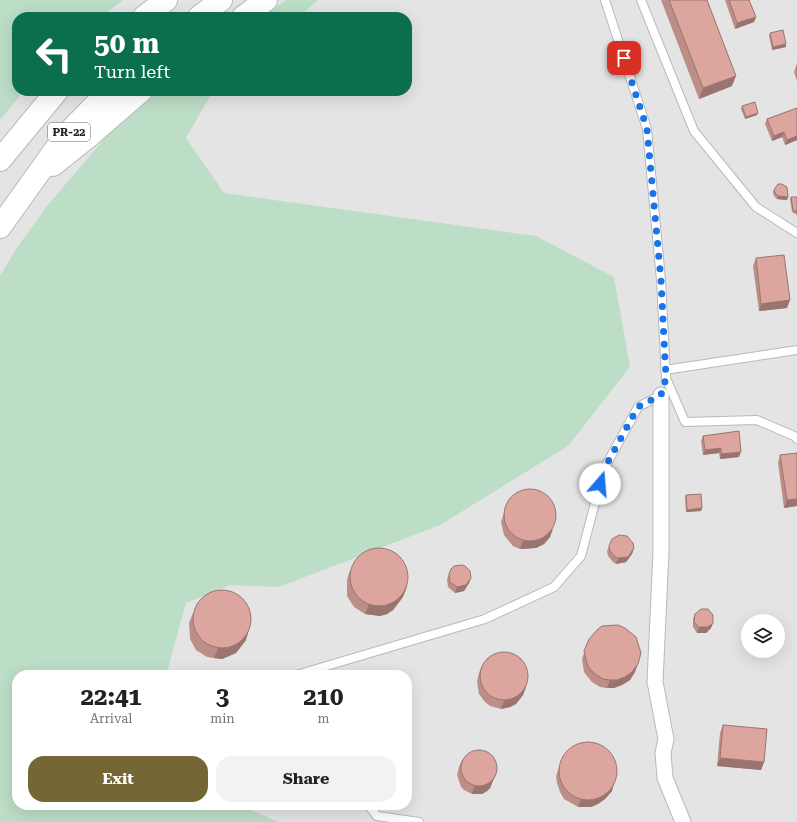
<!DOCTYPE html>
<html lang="en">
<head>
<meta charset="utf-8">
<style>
  body { margin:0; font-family:"Roboto Serif",serif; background:#f2f2f2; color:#222; height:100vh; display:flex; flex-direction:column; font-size:15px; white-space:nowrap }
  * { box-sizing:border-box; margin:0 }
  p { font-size:13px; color:#767676 }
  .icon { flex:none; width:22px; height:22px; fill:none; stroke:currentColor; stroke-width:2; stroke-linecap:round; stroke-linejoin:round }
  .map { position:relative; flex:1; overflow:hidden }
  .drawer { position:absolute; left:12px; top:670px; width:400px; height:140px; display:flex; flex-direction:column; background:#fff; border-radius:16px; box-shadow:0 4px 16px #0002 }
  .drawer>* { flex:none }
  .guide { position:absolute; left:12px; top:12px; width:400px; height:84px; border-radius:16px; box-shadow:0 4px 16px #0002; background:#0b6e4f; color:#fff; overflow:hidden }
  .buttons { position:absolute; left:741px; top:614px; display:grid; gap:8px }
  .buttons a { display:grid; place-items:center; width:44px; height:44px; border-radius:50%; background:#fff; box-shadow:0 4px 16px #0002; font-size:20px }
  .pin { position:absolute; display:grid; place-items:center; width:34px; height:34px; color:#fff; margin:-17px; border-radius:8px; box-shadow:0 2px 6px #0006 }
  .me { position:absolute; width:44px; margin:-22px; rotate:18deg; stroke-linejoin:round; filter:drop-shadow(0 0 3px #0008) }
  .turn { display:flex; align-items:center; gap:14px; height:84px; padding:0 16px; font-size:18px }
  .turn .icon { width:52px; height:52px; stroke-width:2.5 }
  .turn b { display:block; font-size:28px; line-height:34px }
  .eta { display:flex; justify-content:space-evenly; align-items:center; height:68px; text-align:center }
  .eta b { font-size:24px; font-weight:700; line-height:28px }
  .button { display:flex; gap:8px; margin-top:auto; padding:8px 16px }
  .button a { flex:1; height:46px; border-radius:16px; background:#756735; color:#fff; font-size:16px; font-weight:700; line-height:46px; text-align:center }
  .button a+a { background:#f2f2f2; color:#222 }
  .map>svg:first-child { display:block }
  .green { fill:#bcddc6 }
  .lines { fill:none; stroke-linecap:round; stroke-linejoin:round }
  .lane-casing { stroke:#b8b9ba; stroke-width:10 }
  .street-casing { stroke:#b8b9ba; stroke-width:17 }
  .highway-casing { stroke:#b8b9ba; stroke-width:24 }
  .lane { stroke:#fff; stroke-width:8 }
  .street { stroke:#fff; stroke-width:15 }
  .highway { stroke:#fff; stroke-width:22 }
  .wall { fill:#bd8e88 }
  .shaded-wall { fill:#9a746f }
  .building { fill:#dca59e; stroke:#9a746f }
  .route { stroke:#1a73e8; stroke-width:7; stroke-dasharray:0 12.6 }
  .labels { text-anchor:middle; stroke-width:3; stroke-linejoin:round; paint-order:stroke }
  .shield { fill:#fff; stroke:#686868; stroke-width:1 }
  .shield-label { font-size:11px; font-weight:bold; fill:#272728 }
</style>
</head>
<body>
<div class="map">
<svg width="797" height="822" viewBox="0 0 797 822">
  <rect width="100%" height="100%" fill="#e4e4e5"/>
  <path class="green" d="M0,0H123L101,17H17V91H24L0,120Z
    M286,0H318L299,17H261Z
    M160,91H213L186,138L224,193L536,236L614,277L630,367L568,446L440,525L279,587L230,585L186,603L166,675H17V805H241L278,822H0V276L16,249L47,206L123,117Z"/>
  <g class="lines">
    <g class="lane-casing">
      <path id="lane" d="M605,0L647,129L661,280L666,378L685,422L757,420L794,436L797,439
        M641,0L694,131L756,207L797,233
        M665,370L797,350
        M296,675L485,619L554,587L581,556L604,469L638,407L661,395L662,393
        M368,805L377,816L419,822"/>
    </g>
    <g class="street-casing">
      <path id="street" d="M661,395V552L655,682L666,739L663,753L665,778L683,822"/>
    </g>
    <g class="highway-casing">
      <path id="highway" d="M144,17L166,0
        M199,17L221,0
        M243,17L266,0
        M0,160L57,91
        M53,165L88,137L141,91
        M0,227L65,136L109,91"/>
    </g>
    <use href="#lane" class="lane"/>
    <use href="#street" class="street"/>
    <use href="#highway" class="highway"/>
  </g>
  <path class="wall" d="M661,0H707L732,86L699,99Z
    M725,0H749L756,17L754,22L735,29Z
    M770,33L786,47L772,50L769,36Z
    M797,63V81L794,72Z
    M742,106L757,115L745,119L741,109Z
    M797,108V140L785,145L782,137L772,141L765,124L767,119Z
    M774,190L788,197L787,200L777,199L774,196L773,192Z
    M791,197H797V215L792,212L790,199Z
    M756,258L787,308L759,311L753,266Z
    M703,436L739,457L720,459L719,453L703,455L701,441Z
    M797,453V506L784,508L778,463L780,455Z
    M686,495L702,508L701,511L686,512L685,498Z
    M508,501L550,537L544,544L536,548L520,549L513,546L504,535L501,522Z
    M612,539L634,548L632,554L626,562L616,564L613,562L608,556L607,551Z
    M451,569L471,578L469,583L464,591L455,593L448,587L447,579Z
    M350,570L403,597L393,610L387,614L380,616L365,614L354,607L347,596V580Z
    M193,613L246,640L236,653L222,659L214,658L207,657L196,650L190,639L189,623Z
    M695,614L713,623L711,628L706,633H697L693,627V619Z
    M589,639L635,672L630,680L622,685L614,688H607L600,687L592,682L587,676L584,672L582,659Z
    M482,666L526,687L523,695L516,704L510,707L501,709L490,706L485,702L479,694L477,682L479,673Z
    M723,725L764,762L761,770L717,766L720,733Z
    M563,756L612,791L605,799L598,804L591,807H578L564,799L560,792L557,783L556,776Z
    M462,760L497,771L490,788L487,791L482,794H472L464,790L461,787L457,775L459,767Z"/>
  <path class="shaded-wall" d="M756,17L754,22L735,29L737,23Z
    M786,44V47L772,50L773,47Z
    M736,76L732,86L699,99L703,88Z
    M758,113L757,115L745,119L746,117Z
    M784,132L782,137L772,141L774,136Z
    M797,136V140L785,145L787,140Z
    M778,196L788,197L787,200L777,199Z
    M790,300L787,308L759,311L761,304Z
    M721,448L719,453L703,455L705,450Z
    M741,452L739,457L720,459L721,454Z
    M797,499V506L784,508L787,500Z
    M702,508L701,511L686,512L687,510Z
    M553,529L550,537L544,544L536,548L520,549L523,541Z
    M634,548L632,554L626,562L616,564L618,558Z
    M471,578L469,583L464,591L455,593L457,587Z
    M407,587L403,597L393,610L387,614L380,616L365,614L369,604Z
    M713,623L711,628L706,633H697L699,627Z
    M249,630L246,640L236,653L222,659L214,658L218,648Z
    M638,664L635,672L630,680L622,685L614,688H607L610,680Z
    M526,687L523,695L516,704L510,707L501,709L504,701Z
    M720,758L764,762L761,770L717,766Z
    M497,771L490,788L487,791L482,794H472L474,786Z
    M614,783L612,791L605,799L598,804L591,807H578L581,799Z"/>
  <path class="building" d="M669,0H707L736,76L703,88Z
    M729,0H749L756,17L737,23Z
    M783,30L786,44L773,47L770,33Z
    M755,102L758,113L746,117L742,106Z
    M797,108V136L787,140L784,132L774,136L767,119Z
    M778,184H782L787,187L788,197L778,196L775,193L774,190Z
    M791,197H797V212L793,210Z
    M784,255L790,300L761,304L756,258Z
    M739,431L741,452L721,454V448L705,450L703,436Z
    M797,453V499L787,500L780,455Z
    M504 515a26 26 0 1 1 52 0a26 26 0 1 1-52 0Z
    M701,494L702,508L687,510L686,495Z
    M619,535L627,536L633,543L634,548L628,557L618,558L615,557L610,551L609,546L612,539Z
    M350 577a29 29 0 1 1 58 0a29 29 0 1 1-58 0Z
    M462,565L465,566L470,571L471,578L466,585L457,587L450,582L449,574L451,569L454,566Z
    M193 619a29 29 0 1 1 58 0a29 29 0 1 1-58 0Z
    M701,609H708L713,615V623L708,627H699L694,622L695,614Z
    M618,625L625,628L636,637L641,653L638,664L632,672L625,677L617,680H610L603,679L595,674L590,669L587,664L584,651L589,639L597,630L602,626Z
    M480 676a24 24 0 1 1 48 0a24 24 0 1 1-48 0Z
    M723,725L767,729L764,762L720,758Z
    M559 771a29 29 0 1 1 58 0a29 29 0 1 1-58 0Z
    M461 768a18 18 0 1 1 36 0a18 18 0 1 1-36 0Z"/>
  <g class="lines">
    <path class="route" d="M600,484L604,469L638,407L661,395L666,378L664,340L661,280L647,129L624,58"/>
  </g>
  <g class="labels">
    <rect class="shield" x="48" y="123" width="42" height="18" rx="3"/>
    <g class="shield-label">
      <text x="69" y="136">PR-22</text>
    </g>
  </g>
</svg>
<div class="buttons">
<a><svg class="icon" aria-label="layers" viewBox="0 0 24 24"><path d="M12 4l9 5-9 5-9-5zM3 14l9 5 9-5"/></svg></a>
</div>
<div class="pin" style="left:624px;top:58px;background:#d93025"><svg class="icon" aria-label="arrive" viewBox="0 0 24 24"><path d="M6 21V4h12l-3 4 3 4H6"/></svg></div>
<svg class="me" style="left:600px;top:484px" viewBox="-20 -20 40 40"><circle r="19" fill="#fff"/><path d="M0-13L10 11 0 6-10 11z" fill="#1a73e8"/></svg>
<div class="guide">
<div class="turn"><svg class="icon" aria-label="left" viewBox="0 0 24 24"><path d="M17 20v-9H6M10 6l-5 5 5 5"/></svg><div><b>50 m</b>Turn left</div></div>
</div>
<section class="drawer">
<div class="eta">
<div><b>22:41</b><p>Arrival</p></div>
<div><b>3</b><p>min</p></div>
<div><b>210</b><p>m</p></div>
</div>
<div class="button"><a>Exit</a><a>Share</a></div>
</section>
</div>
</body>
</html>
